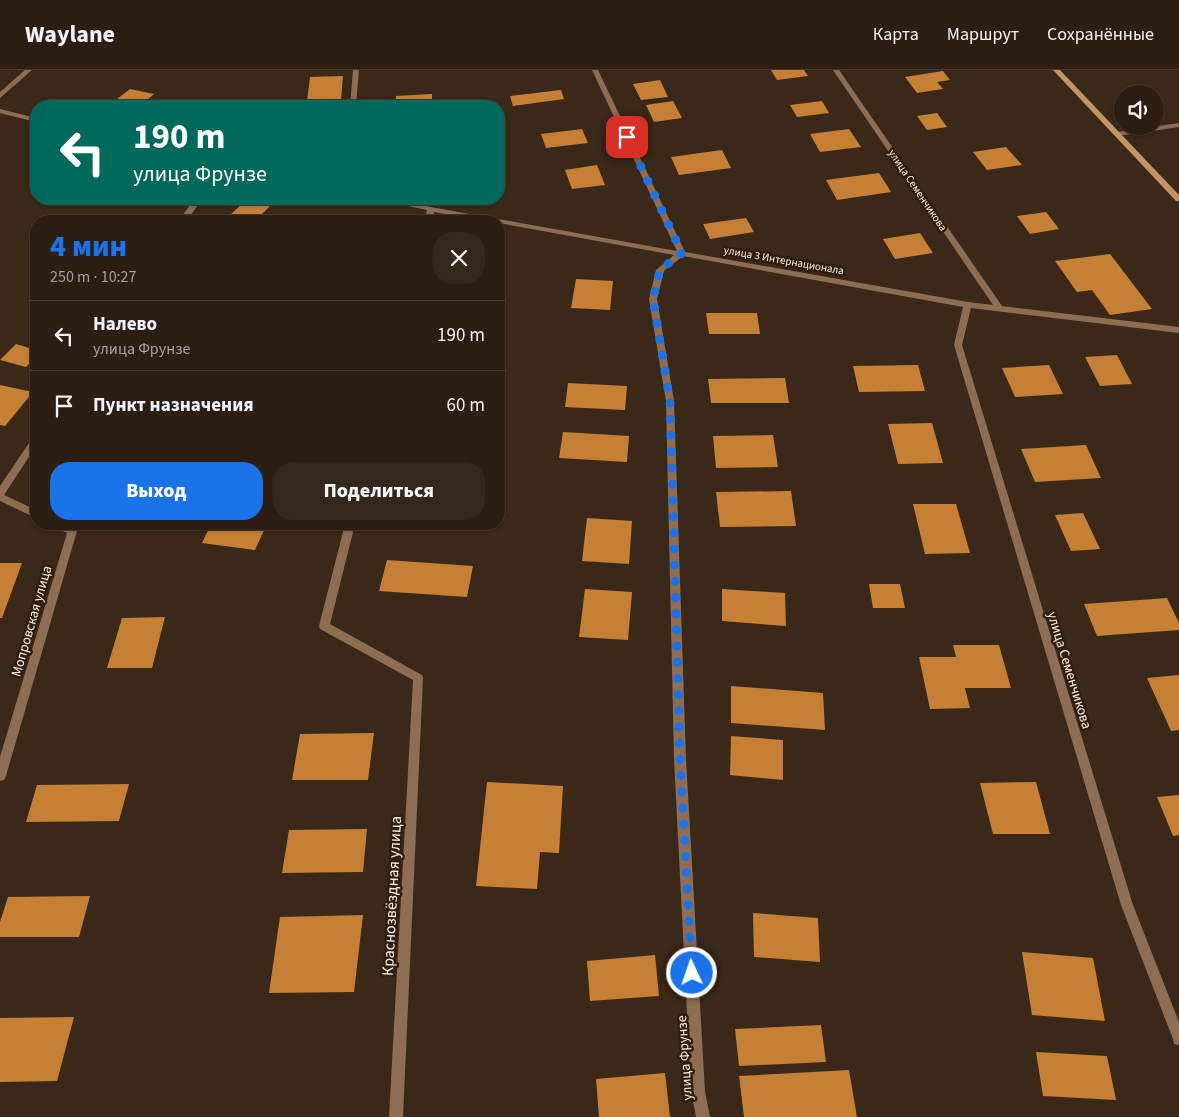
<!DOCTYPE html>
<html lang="ru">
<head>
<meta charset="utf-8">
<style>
  body { margin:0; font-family:"Source Sans 3",sans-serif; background:#34271b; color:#f1f3f6; height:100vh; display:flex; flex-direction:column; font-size:19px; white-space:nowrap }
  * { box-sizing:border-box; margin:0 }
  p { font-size:16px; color:#a6a29f }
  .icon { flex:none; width:28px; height:28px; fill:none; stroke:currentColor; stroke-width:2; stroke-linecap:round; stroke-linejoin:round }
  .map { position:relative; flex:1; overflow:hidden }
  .panel { position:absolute; left:30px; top:145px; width:475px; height:315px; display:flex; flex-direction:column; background:#2c1e12; border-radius:20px; box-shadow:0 1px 4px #0004,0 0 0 1px #483c32 }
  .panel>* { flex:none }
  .guide { position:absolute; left:30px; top:30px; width:475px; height:105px; border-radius:20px; box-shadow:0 1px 4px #0004,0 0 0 1px #483c32; background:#00695c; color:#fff; overflow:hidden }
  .tools { position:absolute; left:1114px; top:15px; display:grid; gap:10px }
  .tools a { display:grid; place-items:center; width:50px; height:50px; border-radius:50%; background:#2c1e12; box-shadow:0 1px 4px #0004,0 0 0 1px #483c32; font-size:25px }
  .pin { position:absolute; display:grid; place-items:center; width:42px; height:42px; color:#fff; margin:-21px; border-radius:10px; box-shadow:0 2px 8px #0006 }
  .me { position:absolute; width:55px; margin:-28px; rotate:357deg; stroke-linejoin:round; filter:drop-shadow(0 0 4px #0008) }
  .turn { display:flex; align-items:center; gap:18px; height:105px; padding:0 20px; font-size:22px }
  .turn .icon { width:65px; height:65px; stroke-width:2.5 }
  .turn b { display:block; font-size:35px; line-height:42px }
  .round { display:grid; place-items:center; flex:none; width:52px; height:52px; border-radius:20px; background:#34271b }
  .headline { display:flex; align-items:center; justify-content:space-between; height:85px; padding:0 20px }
  h1 { font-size:30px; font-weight:800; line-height:38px; color:#1a73e8 }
  .action { display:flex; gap:10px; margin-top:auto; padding:10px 20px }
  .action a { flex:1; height:58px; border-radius:20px; background:#1a73e8; color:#fff; font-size:20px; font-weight:800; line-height:58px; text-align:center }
  .action a+a { background:#34271b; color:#f1f3f6 }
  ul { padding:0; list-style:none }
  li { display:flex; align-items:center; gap:15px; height:70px; padding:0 20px; border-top:1px solid #483c32 }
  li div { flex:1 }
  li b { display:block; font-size:19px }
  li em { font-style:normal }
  header { display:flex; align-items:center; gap:30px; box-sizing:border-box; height:70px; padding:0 25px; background:#2c1e12; border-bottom:1px solid #483c32 }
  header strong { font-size:24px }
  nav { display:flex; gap:28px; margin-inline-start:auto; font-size:18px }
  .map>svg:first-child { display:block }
  .building { fill:#c68036 }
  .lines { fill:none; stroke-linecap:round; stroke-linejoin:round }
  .minor { fill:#8d6e53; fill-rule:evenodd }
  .secondary { fill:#c49366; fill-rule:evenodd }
  .route { stroke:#1a73e8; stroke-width:9; stroke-dasharray:0 16.2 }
  .labels { text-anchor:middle; stroke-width:5; stroke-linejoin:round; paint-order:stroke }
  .far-street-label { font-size:11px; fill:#fbefe5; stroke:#2f1f0e }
  .street-label { font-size:14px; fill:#fbefe5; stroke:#2f1f0e }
  .near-street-label { font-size:16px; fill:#fbefe5; stroke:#2f1f0e }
</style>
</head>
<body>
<header>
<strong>Waylane</strong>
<nav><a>Карта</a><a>Маршрут</a><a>Сохранённые</a></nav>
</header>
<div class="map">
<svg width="1179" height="1047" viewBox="0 0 1179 1047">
  <rect width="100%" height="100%" fill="#3a2818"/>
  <path class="building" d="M771,0H804L808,6L777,10Z
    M943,1L950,10L937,12L943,19L917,23L905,7Z
    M343,6L341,30L307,31L310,7Z
    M660,10L668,27L641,30L633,14Z
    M130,19L154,24L140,36H108Z
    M561,20L564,29L513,36L510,26Z
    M432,24V36H395L396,26Z
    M673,31L682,48L654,52L646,35Z
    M822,31L829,43L797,47L790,35Z
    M937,43L947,57L927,60L917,46Z
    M582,59L588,73L546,78L541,64Z
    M849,59L861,77L820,82L810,64Z
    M1006,77L1022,95L987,100L973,82Z
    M722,80L731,98L679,105L671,87Z
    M597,95L605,115L572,119L565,100Z
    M879,103L891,122L837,130L826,110Z
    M247,129H277L255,151H247L229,146Z
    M1046,142L1059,159L1030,164L1017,146Z
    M746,148L754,162L710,169L703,154Z
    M920,163L933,183L895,189L883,169Z
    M1110,184L1152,239L1110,245L1092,220L1077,222L1055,191Z
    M576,209L613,211L610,240L571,238Z
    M706,243H757L760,264H709Z
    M16,274L36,280V287L26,297L0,290Z
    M1117,285L1132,314L1100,316L1085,287Z
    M918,295L925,321L859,322L853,296Z
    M1049,295L1063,324L1015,327L1002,298Z
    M785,308L789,333H711L708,309Z
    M568,313L627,316L625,340L565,337Z
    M0,315L33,322L5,356L0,355Z
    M932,353L943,393L898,394L888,354Z
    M563,362L629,366L627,392L559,388Z
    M773,365L778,397L716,398L713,366Z
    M1086,375L1101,408L1035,412L1021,379Z
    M791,421L796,456L720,457L716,422Z
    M913,434H956L970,483L925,484Z
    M1083,443L1100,479L1071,481L1055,445Z
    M587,448L632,451L629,494L582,491Z
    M211,454H267L255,480L202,473Z
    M387,490L473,496L467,527L379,521Z
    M0,493H22L2,548H0Z
    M869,514H900L905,538H873Z
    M585,519L632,522L628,570L579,567Z
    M722,519L785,523L786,556L722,551Z
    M1167,528L1179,553V560L1097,566L1084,534Z
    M165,547L152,598H107L122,548Z
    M953,575H999L1011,618H965L970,638L930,639L919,587H956Z
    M1179,605V660L1171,661L1147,608Z
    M731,616L823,623L825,660L731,653Z
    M374,663L368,710H292L300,664Z
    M731,666L783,670V710L730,705Z
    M487,712L563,716L559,783L540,782L537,819L476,816Z
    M1036,712L1050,764H993L980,713Z
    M129,714L119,751L26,752L37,715Z
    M1179,725V765L1173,766L1157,727Z
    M367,759L363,802L282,803L289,760Z
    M90,826L79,867H0V852L8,827Z
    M753,843L818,848L820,892L754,887Z
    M363,845L354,922L269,923L280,847Z
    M1022,882L1093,888L1105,951L1032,945Z
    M655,885L659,926L590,931L587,891Z
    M74,947L57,1011L0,1012V948Z
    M821,955L826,992L739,996L735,959Z
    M1036,982L1107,986L1116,1030L1043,1026Z
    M849,1000L857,1047H744L739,1006Z
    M665,1003L670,1047H599L596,1009Z"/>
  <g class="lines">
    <path class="minor" d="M25,0H32L0,28V22Z
      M353,0H359L356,36H350Z
      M592,0H598L685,182L968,232L993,235L833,0H839L1002,236L1179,257V263L971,238L962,275L1133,835L1179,952V975L1174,974L1173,969L1121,835L954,275L963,237L683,186L664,201L657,229L674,331L686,689L705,1021L710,1047H696L691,1021L674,689L666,331L649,229L656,200L674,185L499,153V151H487L434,142L432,151H424L427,140L384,131L383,129H396L431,137L677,181Z
      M0,39L36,48V52L0,43Z
      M1179,53V57L1117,66L1114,64L1117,62Z
      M194,129H202L187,151H179Z
      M36,366V376L4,425L36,440V448L0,431V416L33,367Z
      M52,454C61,453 71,453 77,461L6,706L4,710L0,711V687L67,463L54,457Z
      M345,454H355L330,554L422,605L423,608L403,1047H389L413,610L320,559L319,556Z"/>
    <path class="secondary" d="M1053,0H1060L1179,125V131H1176Z"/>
  </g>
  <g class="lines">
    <path class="route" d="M627,67L682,183L660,200L653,229L670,331L680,688L692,903"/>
  </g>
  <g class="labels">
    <g class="far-street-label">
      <text transform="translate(918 120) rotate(56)" y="4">улица Семенчикова</text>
      <text transform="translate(784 190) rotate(10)" y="4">улица 3 Интернационала</text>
    </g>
    <g class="street-label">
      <text transform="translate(31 551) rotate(-74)" y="5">Мопровская улица</text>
      <text transform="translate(1070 600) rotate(73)" y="5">улица Семенчикова</text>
      <text transform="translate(684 988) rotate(-94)" y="5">улица Фрунзе</text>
    </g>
    <g class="near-street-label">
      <text transform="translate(391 826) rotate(-87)" y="6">Краснозвёздная улица</text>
    </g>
  </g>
</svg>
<div class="tools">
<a><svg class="icon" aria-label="sound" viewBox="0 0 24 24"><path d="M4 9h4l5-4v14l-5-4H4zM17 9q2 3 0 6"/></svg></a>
</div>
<div class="pin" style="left:627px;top:67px;background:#d93025"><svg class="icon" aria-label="arrive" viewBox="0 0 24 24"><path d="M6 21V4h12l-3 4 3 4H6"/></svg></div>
<svg class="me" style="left:692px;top:903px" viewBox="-20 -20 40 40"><circle r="17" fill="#1a73e8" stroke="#fff" stroke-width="3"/><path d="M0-11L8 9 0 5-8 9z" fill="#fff"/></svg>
<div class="guide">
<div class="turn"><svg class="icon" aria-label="left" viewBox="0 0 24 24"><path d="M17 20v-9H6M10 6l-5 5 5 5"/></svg><div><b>190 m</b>улица Фрунзе</div></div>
</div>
<section class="panel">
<div class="headline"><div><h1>4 мин</h1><p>250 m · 10:27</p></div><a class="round"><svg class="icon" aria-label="close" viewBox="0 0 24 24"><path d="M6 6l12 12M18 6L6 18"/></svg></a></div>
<ul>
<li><svg class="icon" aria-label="left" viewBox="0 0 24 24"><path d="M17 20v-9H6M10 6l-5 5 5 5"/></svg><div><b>Налево</b><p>улица Фрунзе</p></div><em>190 m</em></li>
<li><svg class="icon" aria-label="arrive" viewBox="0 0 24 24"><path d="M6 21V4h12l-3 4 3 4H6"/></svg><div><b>Пункт назначения</b></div><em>60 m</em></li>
</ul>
<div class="action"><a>Выход</a><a>Поделиться</a></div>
</section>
</div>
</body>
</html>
